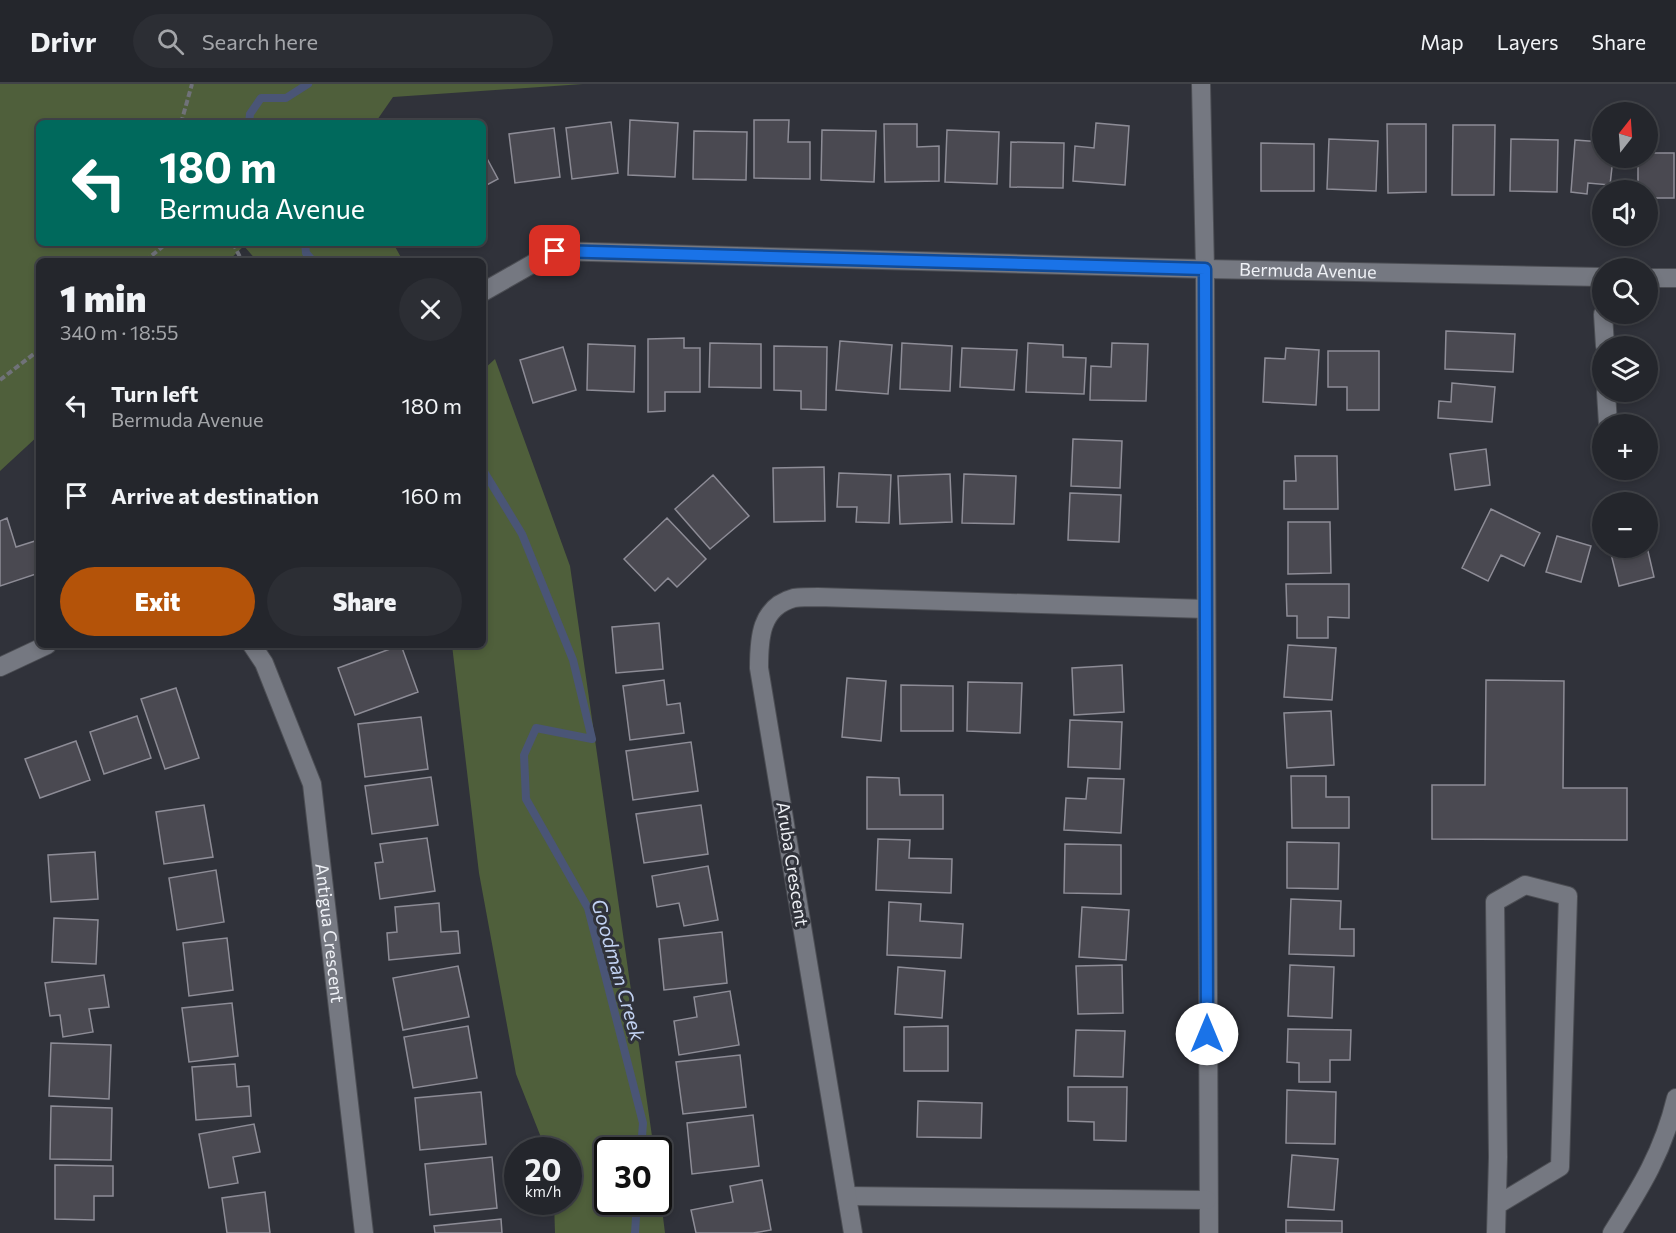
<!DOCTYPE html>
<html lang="en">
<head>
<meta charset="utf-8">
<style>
  body { margin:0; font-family:Commissioner,sans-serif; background:#2c2e34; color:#f1f3f6; height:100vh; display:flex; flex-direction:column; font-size:22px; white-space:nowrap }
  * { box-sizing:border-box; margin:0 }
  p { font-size:20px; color:#a3a5a9 }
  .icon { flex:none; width:33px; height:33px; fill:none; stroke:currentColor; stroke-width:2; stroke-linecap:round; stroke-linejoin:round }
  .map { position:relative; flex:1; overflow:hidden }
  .sheet { position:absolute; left:36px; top:174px; width:450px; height:390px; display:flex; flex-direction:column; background:#24262c; border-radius:9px; box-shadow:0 3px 9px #0003,0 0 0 2px #414348 }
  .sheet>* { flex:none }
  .guide { position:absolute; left:36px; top:36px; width:450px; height:126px; border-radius:9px; box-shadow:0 3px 9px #0003,0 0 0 2px #414348; background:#00695c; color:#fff; overflow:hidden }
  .needle { width:39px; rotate:17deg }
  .tools { position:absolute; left:1592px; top:18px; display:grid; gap:12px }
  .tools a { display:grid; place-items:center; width:66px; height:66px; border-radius:50%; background:#24262c; box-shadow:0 3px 9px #0003,0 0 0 2px #414348; font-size:30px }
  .speed { position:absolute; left:504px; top:1053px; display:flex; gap:12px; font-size:30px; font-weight:700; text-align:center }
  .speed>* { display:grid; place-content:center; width:78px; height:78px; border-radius:50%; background:#24262c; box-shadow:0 3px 9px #0003,0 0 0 2px #414348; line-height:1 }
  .speed small { font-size:15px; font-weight:400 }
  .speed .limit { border:3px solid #111; border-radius:9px; background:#fff; color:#111 }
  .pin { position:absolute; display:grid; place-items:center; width:51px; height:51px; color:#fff; margin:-26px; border-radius:12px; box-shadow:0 3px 9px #0006 }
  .me { position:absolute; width:66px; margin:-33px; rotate:0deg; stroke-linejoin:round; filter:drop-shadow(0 0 4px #0008) }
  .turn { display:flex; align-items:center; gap:21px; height:126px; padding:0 24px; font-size:27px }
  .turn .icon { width:78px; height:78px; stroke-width:2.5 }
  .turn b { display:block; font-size:42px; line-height:51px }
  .round { display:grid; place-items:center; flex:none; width:63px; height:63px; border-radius:32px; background:#2c2e34 }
  .summary { display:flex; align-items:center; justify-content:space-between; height:102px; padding:0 24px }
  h1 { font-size:36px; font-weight:800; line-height:45px }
  .button { display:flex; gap:12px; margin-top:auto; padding:12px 24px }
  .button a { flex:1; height:69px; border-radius:36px; background:#b45309; color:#fff; font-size:24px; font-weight:800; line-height:69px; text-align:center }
  .button a+a { background:#2c2e34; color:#f1f3f6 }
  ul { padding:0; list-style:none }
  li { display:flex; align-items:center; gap:18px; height:90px; padding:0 24px }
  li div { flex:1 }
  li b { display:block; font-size:22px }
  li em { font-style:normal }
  header { display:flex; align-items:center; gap:36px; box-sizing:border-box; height:84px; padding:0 30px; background:#24262c; border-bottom:2px solid #414348 }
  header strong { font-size:28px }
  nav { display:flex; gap:33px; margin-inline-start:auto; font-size:21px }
  .search { width:420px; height:54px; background:#2c2e34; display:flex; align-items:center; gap:15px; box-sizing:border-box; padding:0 21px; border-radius:33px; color:#a3a5a9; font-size:22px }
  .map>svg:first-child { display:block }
  .green { fill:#4f5f3b }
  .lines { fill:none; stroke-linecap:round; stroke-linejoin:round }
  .stream { stroke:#4a5576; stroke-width:8 }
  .building { fill:#4a4951; stroke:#8d8c96; stroke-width:1.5 }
  .minor-casing { stroke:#4c4e54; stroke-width:20 }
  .path { stroke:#707279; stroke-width:4; stroke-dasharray:6 3; stroke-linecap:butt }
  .minor { stroke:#757881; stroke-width:18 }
  .route-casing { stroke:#114b97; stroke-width:15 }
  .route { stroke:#1a73e8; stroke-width:10 }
  .labels { text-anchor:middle; stroke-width:6; stroke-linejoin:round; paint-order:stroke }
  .street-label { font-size:18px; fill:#eff1f6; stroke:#30323a }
  .water-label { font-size:20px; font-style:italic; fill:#c1d1f1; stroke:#30323a }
</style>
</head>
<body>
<header>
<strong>Drivr</strong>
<div class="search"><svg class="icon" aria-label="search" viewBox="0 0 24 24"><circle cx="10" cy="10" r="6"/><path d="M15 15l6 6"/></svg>Search here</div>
<nav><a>Map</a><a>Layers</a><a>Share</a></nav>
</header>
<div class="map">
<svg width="1676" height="1149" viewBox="0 0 1676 1149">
  <rect width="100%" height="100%" fill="#30323a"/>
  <path class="green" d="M0,0H583L393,13L375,39H39V159H393L403,177H257L244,162L228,177H39V351L0,387Z
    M495,275L570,482L654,1066H608V1118H658L659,1101L665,1149H555L554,1118H568V1066H546L516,990L479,789L452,561H483V286Z"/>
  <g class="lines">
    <path class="stream" d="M249,39L250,30L261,14H286L308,0
      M305,159L306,169L313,177
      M483,386L522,450L573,576L592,655L536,644L524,671L526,715L588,824L643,1039L641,1066
      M635,1149L637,1118"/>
  </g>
  <path class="building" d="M630,36L678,39L675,93L628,91Z
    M754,36H789L788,58H810V95L754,94Z
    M611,38L618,89L572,95L566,44Z
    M1096,39L1129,42L1125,101L1073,97L1075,62L1094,64Z
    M884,40H917V63L939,62V97L885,98Z
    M1387,40H1426V108L1388,109Z
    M1453,41H1495L1494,111H1452Z
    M554,44L560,93L515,99L509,50Z
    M822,46L876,47L874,98L821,96Z
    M947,46L999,48L997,100L945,98Z
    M694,47L747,48L746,96L693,95Z
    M1329,55L1378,57L1376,107L1327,105Z
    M1511,55L1558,56L1557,108L1510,107Z
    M1575,56L1602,58V74H1613L1610,101L1588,99L1587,110L1571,108Z
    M1011,58L1064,59L1063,104L1010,103Z
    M1261,59L1314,60V107H1261Z
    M483,67L498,95L483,103Z
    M1647,69H1674V114H1647V106H1638V74H1647Z
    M1446,247L1515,250L1513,288L1445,285Z
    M684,254V264H700V308H665V327L648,328V255Z
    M840,257L892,261L888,310L836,306Z
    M710,259L761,260V304L709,303Z
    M902,259L952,262L950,307L900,305Z
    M1028,259L1063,261V273L1086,274L1084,310L1026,308Z
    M1112,259L1148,260L1146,317L1090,316L1091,282L1111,283Z
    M588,260L635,262L634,308L587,306Z
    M774,262L827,263L826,326L801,325V307L774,306Z
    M563,263L576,306L533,319L520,276Z
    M962,264L1017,266L1014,306L960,303Z
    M1286,264L1319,266L1316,321L1263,318L1265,274L1285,275Z
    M1328,267H1379V326H1347V303H1328Z
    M1452,299L1495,303L1492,338L1438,334L1439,317L1451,318Z
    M1073,355L1122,357L1120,404L1071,402Z
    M1486,365L1490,401L1455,406L1450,370Z
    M1295,372H1337L1338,425H1284V397H1296Z
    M824,383L825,437L774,438L773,384Z
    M839,389L891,391L889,439L856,438L857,423H837Z
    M950,390L952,438L900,440L898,392Z
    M964,390L1016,392L1014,440L962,439Z
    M713,391L749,432L710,465L675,425Z
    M1070,409L1121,411L1119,458L1068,456Z
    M1491,425L1540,449L1524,482L1501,471L1488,497L1462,484Z
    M7,434L16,463L35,457L39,469V489L0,502V437Z
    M667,434L706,475L677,503L668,494L655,507L624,475Z
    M1288,438H1330L1331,489L1288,490Z
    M1557,452L1591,462L1581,498L1546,488Z
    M1647,463L1654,493L1619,502L1610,466Z
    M1286,500H1349V534L1328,533V554H1297V532H1287Z
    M659,539L663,585L616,589L612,543Z
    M401,561L418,608L355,631L338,584Z
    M1288,561L1336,564L1332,616L1284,613Z
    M1122,581L1124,628L1074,631L1072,584Z
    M847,594L886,597L881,657L842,653Z
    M664,596L667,621L680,619L684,649L630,656L623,602Z
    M1486,596L1564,597L1563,704H1627V756L1432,755V701H1485Z
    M968,598L1022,599L1020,649L967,647Z
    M901,601L953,602V647H901Z
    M176,604L199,674L165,685L141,615Z
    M1331,627L1334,681L1287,684L1284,629Z
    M137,632L151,674L104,690L90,648Z
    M421,633L428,685L365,693L358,640Z
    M1070,636L1122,638L1120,685L1068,683Z
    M76,657L90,696L40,714L25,675Z
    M691,658L698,707L633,716L626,667Z
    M1291,692H1326V713H1349V744H1292Z
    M431,693L438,741L372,750L365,702Z
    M867,693L899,694L900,711H943V745H867Z
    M1088,694L1124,695L1121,749L1064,746L1066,714L1086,715Z
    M204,721L213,773L164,780L156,728Z
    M701,721L708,770L644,779L636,730Z
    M427,754L435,807L380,815L375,779L383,778L380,760Z
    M878,755L910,756L909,774L952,775L951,809L876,806Z
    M1287,758L1339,759L1338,805L1287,804Z
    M1065,760L1121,761V810L1064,809Z
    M95,768L98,815L51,818L48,771Z
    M708,782L718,836L684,842L679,819L657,823L652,792Z
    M216,786L224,838L177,846L169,794Z
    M1291,815L1341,817L1340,845H1354V872L1289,870Z
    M889,818L921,820L920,837L963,840L961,874L887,871Z
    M439,819L441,848L458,847L460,869L389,876L387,849L397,848L395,823Z
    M1082,823L1129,826L1126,876L1079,873Z
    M54,834L98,836L96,880L52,878Z
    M722,848L727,899L664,906L659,855Z
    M227,854L233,906L189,912L183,859Z
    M1122,881L1123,929L1078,930L1076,882Z
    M1290,881L1334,883L1332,934L1288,932Z
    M458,882L469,933L403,946L393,894Z
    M898,883L945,887L942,934L895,930Z
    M104,891L109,923L89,925L93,948L63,953L60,931L50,932L45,899Z
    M730,907L739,961L679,971L674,937L697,933L694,913Z
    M232,919L238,972L189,978L182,924Z
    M468,942L477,994L413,1004L404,953Z
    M948,942V987H904V943Z
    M1288,945L1351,946L1350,976H1330V998H1299V979L1287,978Z
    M1076,946L1125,947L1123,993L1074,992Z
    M51,959L111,961L109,1015L49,1012Z
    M740,971L746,1023L683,1030L676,978Z
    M235,980L237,1003L249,1002L251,1032L196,1036L192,983Z
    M1068,1003H1127L1126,1057L1094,1056V1038L1068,1037Z
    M1287,1006L1336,1008L1335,1060L1286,1059Z
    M481,1008L486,1060L420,1066L415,1014Z
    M918,1017L982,1019L981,1054L917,1053Z
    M51,1022L112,1024L111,1076L50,1075Z
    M753,1031L759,1082L692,1090L687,1039Z
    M254,1040L260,1068L233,1073L238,1099L209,1104L199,1050Z
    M1292,1071L1338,1075L1334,1126L1288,1123Z
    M492,1073L497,1124L430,1131L425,1080Z
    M55,1081L113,1082V1112H94V1136L55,1135Z
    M762,1096L771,1146L753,1149H696L691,1126L733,1118L730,1102Z
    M265,1108L270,1149H227L222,1114Z
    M501,1135L502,1149H435L434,1142Z
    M1286,1136L1342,1137V1149H1286Z"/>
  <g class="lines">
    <g class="minor-casing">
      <g id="minor">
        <path d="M1201,0L1205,185L1209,1149"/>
        <path d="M1647,194H1676"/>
        <path id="s1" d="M483,208L555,167L1205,185L1602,193"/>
        <path d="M1603,230L1605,262"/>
        <path d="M1606,308L1608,340"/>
        <path id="s2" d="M252,561L264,579L312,700L364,1149"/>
        <path d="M0,583L47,561"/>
        <path d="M847,1112L1207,1116"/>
        <path d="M853,1149L759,584C759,555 760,523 794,514C802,513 811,513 818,513L1206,525"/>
        <path d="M1496,1149L1498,1073L1495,818L1525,801L1568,812L1560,1083L1497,1121"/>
        <path d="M1612,1149C1641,1103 1663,1068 1676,1014"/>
      </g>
    </g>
    <path class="path" d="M181,39L192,0
      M233,159L242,177
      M145,177L167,159
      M0,296L39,266"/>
    <use href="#minor" class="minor"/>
  </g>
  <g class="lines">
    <g class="route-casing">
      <path id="route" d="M555,167L1205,185L1207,950"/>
    </g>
    <use href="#route" class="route"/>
  </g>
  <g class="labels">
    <g class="street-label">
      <text dy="6" stroke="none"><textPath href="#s1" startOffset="836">Bermuda Avenue</textPath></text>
      <text transform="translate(792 780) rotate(81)" y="6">Aruba Crescent</text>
      <text dy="6" stroke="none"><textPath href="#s2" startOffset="302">Antigua Crescent</textPath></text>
    </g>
    <g class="water-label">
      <text transform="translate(618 886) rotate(74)" y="7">Goodman Creek</text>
    </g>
  </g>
</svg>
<div class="tools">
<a><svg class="needle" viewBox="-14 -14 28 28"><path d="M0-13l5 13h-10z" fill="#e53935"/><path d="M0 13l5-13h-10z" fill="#a3a5a9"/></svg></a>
<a><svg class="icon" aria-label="sound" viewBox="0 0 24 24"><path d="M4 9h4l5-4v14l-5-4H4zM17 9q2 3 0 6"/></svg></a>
<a><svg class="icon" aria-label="search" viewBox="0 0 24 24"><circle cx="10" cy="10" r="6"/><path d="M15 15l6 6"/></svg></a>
<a><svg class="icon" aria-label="layers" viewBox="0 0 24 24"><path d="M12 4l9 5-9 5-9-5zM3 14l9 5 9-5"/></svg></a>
<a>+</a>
<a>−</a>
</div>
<div class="speed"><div>20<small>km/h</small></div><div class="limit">30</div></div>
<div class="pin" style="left:555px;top:167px;background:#d93025"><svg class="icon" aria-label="arrive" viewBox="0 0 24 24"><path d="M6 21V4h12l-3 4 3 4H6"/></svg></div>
<svg class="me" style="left:1207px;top:950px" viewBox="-20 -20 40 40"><circle r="19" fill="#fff"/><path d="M0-13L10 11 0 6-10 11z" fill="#1a73e8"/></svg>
<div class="guide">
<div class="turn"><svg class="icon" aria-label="left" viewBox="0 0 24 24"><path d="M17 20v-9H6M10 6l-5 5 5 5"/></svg><div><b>180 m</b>Bermuda Avenue</div></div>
</div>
<section class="sheet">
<div class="summary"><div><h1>1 min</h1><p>340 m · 18:55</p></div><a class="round"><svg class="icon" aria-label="close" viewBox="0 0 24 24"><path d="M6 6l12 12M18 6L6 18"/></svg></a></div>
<ul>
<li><svg class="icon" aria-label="left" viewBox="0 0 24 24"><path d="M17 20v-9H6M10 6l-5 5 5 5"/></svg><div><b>Turn left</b><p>Bermuda Avenue</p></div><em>180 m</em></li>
<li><svg class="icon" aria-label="arrive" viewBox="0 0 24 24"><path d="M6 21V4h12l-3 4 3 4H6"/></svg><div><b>Arrive at destination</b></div><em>160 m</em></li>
</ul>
<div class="button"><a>Exit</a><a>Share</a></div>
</section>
</div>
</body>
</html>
